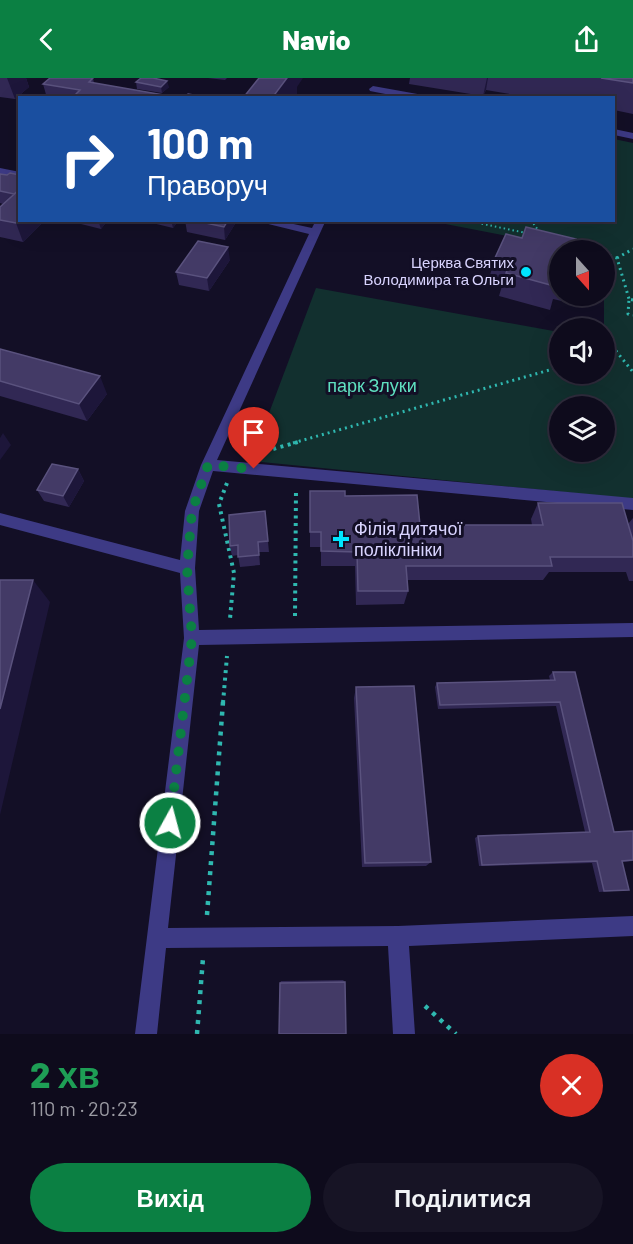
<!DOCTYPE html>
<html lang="uk">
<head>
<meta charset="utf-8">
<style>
  body { margin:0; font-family:Barlow,sans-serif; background:#171425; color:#f1f3f6; height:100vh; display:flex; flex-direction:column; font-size:22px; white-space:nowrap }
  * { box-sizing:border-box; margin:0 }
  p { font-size:20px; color:#9b9ba3 }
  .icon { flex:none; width:33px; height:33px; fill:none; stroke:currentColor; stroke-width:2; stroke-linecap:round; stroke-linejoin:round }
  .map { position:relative; height:956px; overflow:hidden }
  .side { display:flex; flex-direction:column; background:#0e0b1c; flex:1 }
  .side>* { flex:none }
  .guide { position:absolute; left:18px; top:18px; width:597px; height:126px; border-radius:0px; box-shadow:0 6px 24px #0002,0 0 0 2px #2e2b3b; background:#1a4fa0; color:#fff; overflow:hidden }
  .needle { width:39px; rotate:159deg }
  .buttons { position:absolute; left:549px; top:162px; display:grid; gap:12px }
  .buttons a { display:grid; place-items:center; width:66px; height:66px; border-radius:50%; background:#0e0b1c; box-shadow:0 6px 24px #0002,0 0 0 2px #2e2b3b; font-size:30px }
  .pin { position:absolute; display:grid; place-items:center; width:51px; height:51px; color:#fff; margin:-62px -26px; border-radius:50% 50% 50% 0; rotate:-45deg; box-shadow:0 0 6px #0007 }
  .pin .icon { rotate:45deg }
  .me { position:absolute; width:66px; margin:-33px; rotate:7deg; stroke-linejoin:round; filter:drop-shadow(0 0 4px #0008) }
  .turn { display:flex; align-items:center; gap:21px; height:126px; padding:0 30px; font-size:27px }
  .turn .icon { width:78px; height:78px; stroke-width:2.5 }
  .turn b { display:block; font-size:42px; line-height:51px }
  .round { display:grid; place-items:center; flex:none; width:63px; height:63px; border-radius:32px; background:#171425 }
  .head { display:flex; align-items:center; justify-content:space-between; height:102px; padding:0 30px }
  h1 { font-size:36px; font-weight:800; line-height:45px; color:#1e9e55 }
  .primary-button { display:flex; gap:12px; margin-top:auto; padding:12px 30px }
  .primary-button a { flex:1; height:69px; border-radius:36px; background:#0b8043; color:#fff; font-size:24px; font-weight:800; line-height:69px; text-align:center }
  .primary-button a+a { background:#171425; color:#f1f3f6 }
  header { display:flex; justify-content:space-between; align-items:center; height:78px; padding:0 30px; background:#0b8043; color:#fff; font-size:27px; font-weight:800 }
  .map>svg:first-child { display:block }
  .green { fill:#12302f; fill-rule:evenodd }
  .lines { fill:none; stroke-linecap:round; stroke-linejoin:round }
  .path-far3 { stroke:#2fb8b0; stroke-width:2; stroke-dasharray:1.5 3; stroke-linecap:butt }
  .path-far2 { stroke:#2fb8b0; stroke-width:3; stroke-dasharray:2 4; stroke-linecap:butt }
  .path-far1 { stroke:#2fb8b0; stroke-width:4; stroke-dasharray:3 4.5; stroke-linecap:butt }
  .path { stroke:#2fb8b0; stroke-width:4.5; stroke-dasharray:4 6; stroke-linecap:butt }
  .minor { fill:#3d3a85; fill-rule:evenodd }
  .wall { fill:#312854 }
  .shaded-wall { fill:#1d163a }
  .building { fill:#433a66; stroke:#5a527e; stroke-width:1.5 }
  .route { stroke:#0b8043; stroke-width:10; stroke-dasharray:0 18 }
  .poi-dot { fill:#00e5ff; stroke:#130f26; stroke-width:2 }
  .labels { text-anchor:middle; stroke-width:6; stroke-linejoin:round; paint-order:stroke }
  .far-poi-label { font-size:15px; fill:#d9d4ff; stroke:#130f26; text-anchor:end }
  .park-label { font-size:18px; fill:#5fe0c0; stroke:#130f26 }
  .poi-label { font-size:18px; fill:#d9d4ff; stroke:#130f26; text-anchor:start }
</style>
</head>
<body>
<header><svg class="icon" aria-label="back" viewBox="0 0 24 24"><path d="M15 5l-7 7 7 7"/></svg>Navio<svg class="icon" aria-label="share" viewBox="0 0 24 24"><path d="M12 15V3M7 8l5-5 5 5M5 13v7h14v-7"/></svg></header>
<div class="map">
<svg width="633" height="956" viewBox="0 0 633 956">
  <rect width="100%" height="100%" fill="#130f26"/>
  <path class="green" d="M614,61L633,65V421L251,383L316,210L559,254L560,296H604V172H580L430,143L614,142ZM560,328H604V374H560Z"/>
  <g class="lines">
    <path class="path-far3" d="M464,142L526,155
      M531,142L540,155"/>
    <path class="path-far2" d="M571,167L591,172
      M604,176L617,180L629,221
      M617,180L633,171
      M633,222L629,221L628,236L633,237
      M604,276L616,273L633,294
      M243,365L255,335
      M293,365L560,289"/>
    <path class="path-far1" d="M240,373L244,364
      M266,373L298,364
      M227,405L219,426L234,495L230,541
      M295,538L296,411
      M223,625L227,578"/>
    <path class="path" d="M207,837L223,624
      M425,928L456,956
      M197,956L203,880"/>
    <path class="minor" d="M373,8L423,17L427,20H406L370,13L369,11Z
      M614,51L633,55V61L614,57Z
      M0,90L20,94V100L0,96Z
      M252,142H275L312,150L316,142H326L217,382L633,420V432L213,393L199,433L195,490L199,552L633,545V559L199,567L168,850L398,848L633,838V858L409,868L415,956H393L388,868L166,870L157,956H135L184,560L180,495L0,447V435L180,482L185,433L201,387L309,156Z"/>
  </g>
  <path class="wall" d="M0,0H26L29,9L15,21L0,19Z
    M93,0L94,5L181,20H47L43,6Z
    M208,0H227L225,2Z
    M410,0H633V36L614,32V20H534L486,12L483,18L409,6Z
    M136,4L169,9L162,15L137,11Z
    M10,95L20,142H45L23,164L0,159V129L3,126L0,125V96L7,97Z
    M65,142H108L101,151Z
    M140,142H179L173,150Z
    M185,142H235V146L225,162L187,154Z
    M560,172V218H569L566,224L553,221L550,232L499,218L502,208L488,205L494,182Z
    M230,182L209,213L179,207L176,194Z
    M0,271L107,316L87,343L0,318Z
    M78,391L84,403L69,429L44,423L37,412Z
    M345,418L420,447H532L531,441L538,425L628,446L633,440V503H629L626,494H549L543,502H407L408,513L404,526L356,527L355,488H321V469H310V454Z
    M265,433L269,474H259L260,487L240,489L238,477L232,478L230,468Z
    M553,594L614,754L633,753V783L622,784L629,812L599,814L592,785L479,788L475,760L478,758L585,754L556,628L438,631L435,609L437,605L550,602L549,598Z
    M356,609L431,784L426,788L362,789L354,620Z
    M343,902L345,904L280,905L281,903Z"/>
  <path class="shaded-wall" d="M7,0H26L29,9L15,21Z
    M287,0H303L297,9V20H272Z
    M487,0H488L486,12L483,18Z
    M167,3L169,9L162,15L161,9Z
    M20,142H45L23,164L16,145Z
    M98,142H108L101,151Z
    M171,142H179L173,150Z
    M228,142H235V146L225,162L224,149Z
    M228,169L230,182L209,213L207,200Z
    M100,298L107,316L87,343L79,326Z
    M3,355L11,367L0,382V360Z
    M78,391L84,403L69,429L63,418Z
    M33,502L50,524L0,737V631Z"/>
  <path class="building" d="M50,0H93L89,4L181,20H91L75,17L80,12L43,6Z
    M141,0H153L167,3L161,9L136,4Z
    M259,0H287L272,20H243Z
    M601,0H633V5Z
    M188,16L210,20H185Z
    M10,95L20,97V111L14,116L0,113V96L7,97Z
    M20,111V142L16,145L0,142V129Z
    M192,142H228L224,149Z
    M526,149L576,161L572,171L577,172H560V205L558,209L506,195L510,186L494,182L506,156L522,160Z
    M198,163L228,169L207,200L176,194Z
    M0,271L100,298L79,326L0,303Z
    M52,386L78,391L63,418L37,412Z
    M310,413H345V418L417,417L420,447H543L538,425H622L633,463V479H550L552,488H406L408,513H358L357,474L321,473V454H310Z
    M265,433L268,463L258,464L259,477L238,479V467L230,468L229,437Z
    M0,502H33L0,631Z
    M553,594H575L614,754L633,753V782L622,783L629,812L604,813L597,783L482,787L478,758L590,754L560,624L440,627L437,605L555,602Z
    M414,608L431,784L365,785L356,609Z
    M345,904L346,956H279L280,905Z"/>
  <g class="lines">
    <path class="route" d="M170,745L192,560L187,490L192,433L208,387L254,391"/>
  </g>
  <g class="poi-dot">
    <circle cx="526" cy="194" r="6"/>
    <path d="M338 452h6v6h6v6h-6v6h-6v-6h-6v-6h6z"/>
  </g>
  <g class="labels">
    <g class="far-poi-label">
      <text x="514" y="190">Церква Святих<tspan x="514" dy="17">Володимира та Ольги</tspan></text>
    </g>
    <g class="park-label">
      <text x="372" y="314">парк Злуки</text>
    </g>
    <g class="poi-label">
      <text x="354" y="457">Філія дитячої<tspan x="354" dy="21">поліклініки</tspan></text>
    </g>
  </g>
</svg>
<div class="buttons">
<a><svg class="needle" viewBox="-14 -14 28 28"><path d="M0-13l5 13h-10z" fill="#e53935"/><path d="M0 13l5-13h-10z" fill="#9b9ba3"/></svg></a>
<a><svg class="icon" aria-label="sound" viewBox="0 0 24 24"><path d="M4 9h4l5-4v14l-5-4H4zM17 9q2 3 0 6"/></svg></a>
<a><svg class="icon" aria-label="layers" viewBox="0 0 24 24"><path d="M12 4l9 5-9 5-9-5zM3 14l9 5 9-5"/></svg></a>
</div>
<div class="pin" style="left:254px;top:391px;background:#d93025"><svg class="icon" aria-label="arrive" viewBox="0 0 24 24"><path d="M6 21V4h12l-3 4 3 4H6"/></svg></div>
<svg class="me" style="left:170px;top:745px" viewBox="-20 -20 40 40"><circle r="17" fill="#0b8043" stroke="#fff" stroke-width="3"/><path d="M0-11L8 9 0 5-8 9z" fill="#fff"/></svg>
<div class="guide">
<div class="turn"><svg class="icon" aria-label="right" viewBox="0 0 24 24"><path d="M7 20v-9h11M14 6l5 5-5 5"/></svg><div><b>100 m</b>Праворуч</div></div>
</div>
</div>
<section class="side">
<div class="head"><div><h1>2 хв</h1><p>110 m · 20:23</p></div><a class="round" style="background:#d93025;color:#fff"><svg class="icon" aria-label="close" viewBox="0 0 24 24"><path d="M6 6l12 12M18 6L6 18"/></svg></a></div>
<div class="primary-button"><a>Вихід</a><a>Поділитися</a></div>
</section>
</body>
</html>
